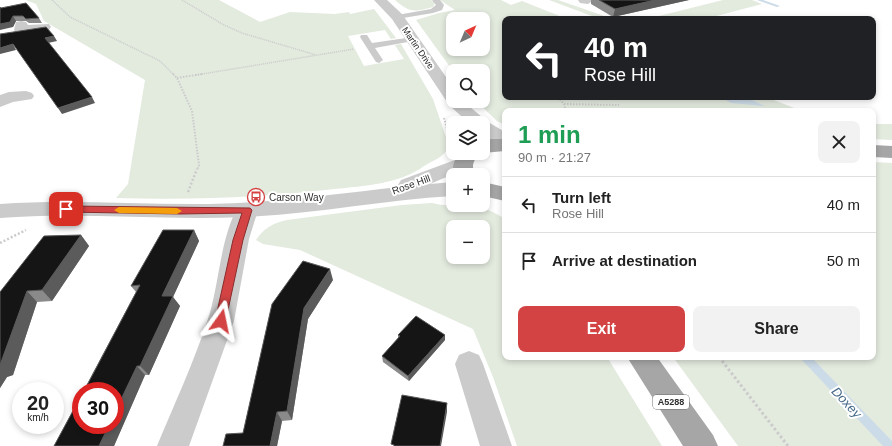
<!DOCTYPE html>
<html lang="en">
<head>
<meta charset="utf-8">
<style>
  body { margin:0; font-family:Arial,sans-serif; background:#f2f2f2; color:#222; height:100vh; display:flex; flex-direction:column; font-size:15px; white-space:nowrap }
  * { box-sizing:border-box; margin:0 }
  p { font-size:13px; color:#767676 }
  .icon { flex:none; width:22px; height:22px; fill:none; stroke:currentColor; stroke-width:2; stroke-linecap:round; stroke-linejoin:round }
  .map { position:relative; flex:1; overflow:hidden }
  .panel { position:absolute; left:502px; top:108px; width:374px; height:252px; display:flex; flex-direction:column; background:#fff; border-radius:8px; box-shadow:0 2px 6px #0003 }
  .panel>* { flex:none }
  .guide { position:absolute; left:502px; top:16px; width:374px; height:84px; border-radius:8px; box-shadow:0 2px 6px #0003; background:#202124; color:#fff; overflow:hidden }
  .needle { width:26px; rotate:44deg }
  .buttons { position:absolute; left:446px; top:12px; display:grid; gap:8px }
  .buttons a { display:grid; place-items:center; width:44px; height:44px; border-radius:8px; background:#fff; box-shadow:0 2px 6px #0003; font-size:20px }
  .speed { position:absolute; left:12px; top:382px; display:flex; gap:8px; font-size:20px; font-weight:700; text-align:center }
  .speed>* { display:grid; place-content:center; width:52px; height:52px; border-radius:50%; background:#fff; box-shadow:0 2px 6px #0003; line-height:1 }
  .speed small { font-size:10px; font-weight:400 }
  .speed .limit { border:6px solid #d22; background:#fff; color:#111 }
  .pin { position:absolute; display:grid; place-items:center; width:34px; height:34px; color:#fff; margin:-17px; border-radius:8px; box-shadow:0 2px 6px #0006 }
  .me { position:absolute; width:44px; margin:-22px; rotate:12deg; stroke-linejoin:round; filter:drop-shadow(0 0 3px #0008) }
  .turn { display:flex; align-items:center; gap:14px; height:84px; padding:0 16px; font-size:18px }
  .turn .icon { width:52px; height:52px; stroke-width:2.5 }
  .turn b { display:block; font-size:28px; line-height:34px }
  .round { display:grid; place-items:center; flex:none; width:42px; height:42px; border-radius:8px; background:#f2f2f2 }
  .headline { display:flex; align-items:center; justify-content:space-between; height:68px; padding:0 16px }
  h1 { font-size:24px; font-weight:800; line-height:30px; color:#1e9e55 }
  .cta { display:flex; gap:8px; margin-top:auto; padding:8px 16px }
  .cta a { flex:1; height:46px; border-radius:8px; background:#d34344; color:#fff; font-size:16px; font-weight:800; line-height:46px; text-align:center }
  .cta a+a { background:#f2f2f2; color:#222 }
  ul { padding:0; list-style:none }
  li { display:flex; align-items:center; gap:12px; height:56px; padding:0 16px; border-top:1px solid #e0e0e0 }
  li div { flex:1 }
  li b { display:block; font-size:15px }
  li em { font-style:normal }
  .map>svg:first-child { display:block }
  .green { fill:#e3eade; fill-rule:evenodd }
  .water { fill:#ccdbe8 }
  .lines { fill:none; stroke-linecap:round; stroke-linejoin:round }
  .stream { fill:#ccdbe8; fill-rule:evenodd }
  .path-far3 { stroke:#cbcbcb; stroke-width:1.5; stroke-dasharray:1 1; stroke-linecap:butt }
  .path-far2 { stroke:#cbcbcb; stroke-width:2; stroke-dasharray:1.5 1.5; stroke-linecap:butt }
  .path-far1 { stroke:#cbcbcb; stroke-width:2.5; stroke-dasharray:2 2; stroke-linecap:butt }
  .path { stroke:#cbcbcb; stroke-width:3; stroke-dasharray:2.5 2.5; stroke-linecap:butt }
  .service { fill:#cbcbcb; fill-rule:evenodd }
  .minor { fill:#cbcbcb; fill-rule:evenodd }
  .tertiary { fill:#cbcbcb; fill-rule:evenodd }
  .primary { fill:#a6a6a6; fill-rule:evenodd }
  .wall { fill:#8a8a8a }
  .shaded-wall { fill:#5b5b5b }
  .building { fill:#151515; stroke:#5b5b5b }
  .route { fill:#d34344; stroke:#892c2c }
  .slow { fill:#f59e0b }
  .labels { text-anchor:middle; stroke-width:4; stroke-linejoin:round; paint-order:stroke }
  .far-street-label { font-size:9px; fill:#2e2e2e; stroke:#fff }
  .shield { fill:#fff; stroke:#6d6d6d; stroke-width:1 }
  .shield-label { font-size:9px; font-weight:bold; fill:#2e2e2e }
  .street-label { font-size:10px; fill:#2e2e2e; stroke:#fff }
  .poi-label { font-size:10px; fill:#2e2e2e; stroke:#fff; text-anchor:start }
  .near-water-label { font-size:13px; font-style:italic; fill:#456988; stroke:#fff }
</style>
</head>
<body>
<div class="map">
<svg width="892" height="446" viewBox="0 0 892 446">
  <rect width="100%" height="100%" fill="#fff"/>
  <path class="green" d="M26,0H219L260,22L290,12L335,14L349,12L350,14L374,9L393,34L396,38L391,39L395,45L401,44L433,99L449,146C444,158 433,160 424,166C400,184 363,186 334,189C261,198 190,200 116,198L128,184L145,80L44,21L36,4ZM385,30L404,59L364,66L348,36Z
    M395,0H431L435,3L433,7C414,12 410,13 395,0Z
    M440,0H501L511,5L522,1L567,19H505V97H766L802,111H505V125L497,121L476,101H483V71H453L416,20L439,13L455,10ZM453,19H483V49H453Z
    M549,0H558L613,19H600Z
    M723,0H752L762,4L705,19H647Z
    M873,124H892V140L873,139Z
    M873,162L892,163V446H738L673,357H873Z
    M432,203C442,206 451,205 460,205C478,205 491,210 505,219V357H607L662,446H517L493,377L473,329L300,250L263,244L256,240C264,228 273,223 287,220L402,205ZM453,227H483V257H453Z"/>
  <path class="water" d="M720,97H745L765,106L731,103Z"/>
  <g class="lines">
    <path class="stream" d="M757,0H763L780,6L777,7Z
      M725,109L729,110L730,111H722Z
      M801,357H811L892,441V446H883L802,360Z"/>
    <path class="path-far3" d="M52,0L70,17L160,61L174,75
      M182,0L224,25L242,33L316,55
      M196,75L354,49"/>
    <path class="path-far2" d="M173,74L177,78L192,111L199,165L197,170
      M177,78L202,74
      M558,97L564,104L566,111
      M564,104L619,105
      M444,118L452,146"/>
    <path class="path-far1" d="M188,192L197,169
      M0,243L26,230"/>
    <path class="path" d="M719,357L788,446"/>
    <path class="service" d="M432,0H440L444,5L442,10L433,13L397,19L393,17L397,15L431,9L436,5Z
      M361,35H367L372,43L413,37L417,39L413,41L375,48L383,60L379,63L376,62L360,37Z"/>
    <path class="minor" d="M578,0H594L588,4L580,3Z
      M21,21L26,22L28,25L49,24L51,27L49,30C39,32 26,35 16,33L14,30L16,22Z
      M26,91L32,93L34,96L32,99L13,102L0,107V95L9,92Z
      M247,203L255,205L258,210L249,239L234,321L189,446H157C174,405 193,364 207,322C220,285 219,239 239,205Z
      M469,351L479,355L483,364L512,446H480L455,364L459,355Z"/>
    <path class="tertiary" d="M374,0H387L402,14L453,87V101L464,102L488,122L505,132V149C496,146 491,139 483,134V123H469L450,106L451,104L447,102L392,19Z
      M463,157L470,159L473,163L470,167L430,184L453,182V196C383,200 315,214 245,217C164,221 82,212 0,218V204C69,199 139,205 209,204C273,203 336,194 399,187L398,185L401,180Z"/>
    <path class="primary" d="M491,139H505V151L483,153V141Z
      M873,145L892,146V158L873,157Z
      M460,153H479C474,161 470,166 476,175H455C450,167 455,160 460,153Z
      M483,182L505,187V201L483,196Z
      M627,357H657L713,435L718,446H683Z"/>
  </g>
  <path class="wall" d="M591,0H689L613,17L591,4Z
    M1,8L39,18L42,23H29L26,21H16L13,27Z
    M194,230L199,241L173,297L180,306L149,375H145L114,446H54L136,292L131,286Z
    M81,235L89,246L52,301L37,302L13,375L7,377L0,388V292Z
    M333,280L308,319L292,420L282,421L277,446H223L243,433L272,304Z
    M398,335L445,340L409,381L383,362L382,356L398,339Z"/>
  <path class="shaded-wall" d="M655,0H689L613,17L615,9Z
    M13,16L16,21L13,27L0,30V24Z
    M54,36L57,41L48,43L45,38Z
    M13,44L16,50L0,54V48Z
    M92,97L95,103L62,114L58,108Z
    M194,230L199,241L173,297L180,306L149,375L140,366L162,296Z
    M81,235L89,246L52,301L42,290Z
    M330,269L333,280L308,319L292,420L287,411L304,308Z
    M27,291L37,302L13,375L7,377L0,388V365Z
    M445,335V340L409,381L408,376Z
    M137,366L145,375L114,446H99L109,425H115V412Z
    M447,403V412L441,446H440Z
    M277,412L282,421L277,446H270Z"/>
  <path class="building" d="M599,0H655L615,9Z
    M26,3L39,18L26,19L23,16H13L10,22L0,24V7L1,8Z
    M46,27L54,36L45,38L92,97L58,108L13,44L0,48V34Z
    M163,230H194L162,296H173L140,366H137L115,412V391H84L140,285L131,286Z
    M81,235L42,290L27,291L0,365V292L44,236Z
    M303,261L330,269L304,308L287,411L277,412L270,446H223L226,434L243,433L272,304Z
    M416,316L445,335L408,376L382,356L400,336L398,335Z
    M402,395L447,403L440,446H394V445L391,444Z
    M81,396V425H109L99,446H54Z"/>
  <path class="route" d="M66,206L250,208L252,210L243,240L225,324H217L215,321L233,240L242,213L180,214L66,212L62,209Z"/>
  <path class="slow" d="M119,207L177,208L182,211L177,214L119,213L114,210Z"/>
  <defs>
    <g id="bus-ring" transform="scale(0.9)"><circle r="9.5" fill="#fff" stroke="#d34344" stroke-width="1.5"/><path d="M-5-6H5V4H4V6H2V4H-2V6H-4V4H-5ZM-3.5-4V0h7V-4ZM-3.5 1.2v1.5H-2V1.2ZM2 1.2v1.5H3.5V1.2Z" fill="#d34344"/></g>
  </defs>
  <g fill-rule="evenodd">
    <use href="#bus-ring" x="256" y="197"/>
  </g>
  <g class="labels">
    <g class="far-street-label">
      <text transform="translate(418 48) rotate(55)" y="3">Martin Drive</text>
    </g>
    <rect class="shield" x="653" y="395" width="36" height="14" rx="3"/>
    <g class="shield-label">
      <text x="671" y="405">A5288</text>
    </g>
    <g class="street-label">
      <text transform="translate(411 184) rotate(-20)" y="4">Rose Hill</text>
    </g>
    <g class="poi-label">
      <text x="269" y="201">Carson Way</text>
    </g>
    <g class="near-water-label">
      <text transform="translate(847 402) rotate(47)" y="5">Doxey</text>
    </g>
  </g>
</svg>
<div class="buttons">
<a><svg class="needle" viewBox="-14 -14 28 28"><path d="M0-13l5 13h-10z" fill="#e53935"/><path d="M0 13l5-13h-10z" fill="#767676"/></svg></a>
<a><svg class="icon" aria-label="search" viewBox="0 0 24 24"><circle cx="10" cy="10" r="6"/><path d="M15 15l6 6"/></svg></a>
<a><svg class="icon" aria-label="layers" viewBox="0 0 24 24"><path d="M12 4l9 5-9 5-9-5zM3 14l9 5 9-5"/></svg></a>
<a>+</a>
<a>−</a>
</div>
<div class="speed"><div>20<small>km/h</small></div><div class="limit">30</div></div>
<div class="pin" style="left:66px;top:209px;background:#d93025"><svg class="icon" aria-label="arrive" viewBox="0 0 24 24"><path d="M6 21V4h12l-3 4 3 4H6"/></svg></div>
<svg class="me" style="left:221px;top:321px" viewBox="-20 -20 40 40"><path d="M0-17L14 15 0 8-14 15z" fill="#d34344" stroke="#fff" stroke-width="4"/></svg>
<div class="guide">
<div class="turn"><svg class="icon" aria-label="left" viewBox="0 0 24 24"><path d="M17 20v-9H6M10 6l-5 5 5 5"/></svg><div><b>40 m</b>Rose Hill</div></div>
</div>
<section class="panel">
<div class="headline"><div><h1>1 min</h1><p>90 m · 21:27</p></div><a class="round"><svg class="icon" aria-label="close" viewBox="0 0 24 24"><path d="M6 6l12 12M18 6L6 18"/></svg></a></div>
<ul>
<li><svg class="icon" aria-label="left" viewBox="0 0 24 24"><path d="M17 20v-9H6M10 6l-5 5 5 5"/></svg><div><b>Turn left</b><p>Rose Hill</p></div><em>40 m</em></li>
<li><svg class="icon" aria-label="arrive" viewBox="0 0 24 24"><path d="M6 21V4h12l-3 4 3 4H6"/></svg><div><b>Arrive at destination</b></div><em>50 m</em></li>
</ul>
<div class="cta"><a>Exit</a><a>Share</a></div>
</section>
</div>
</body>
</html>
